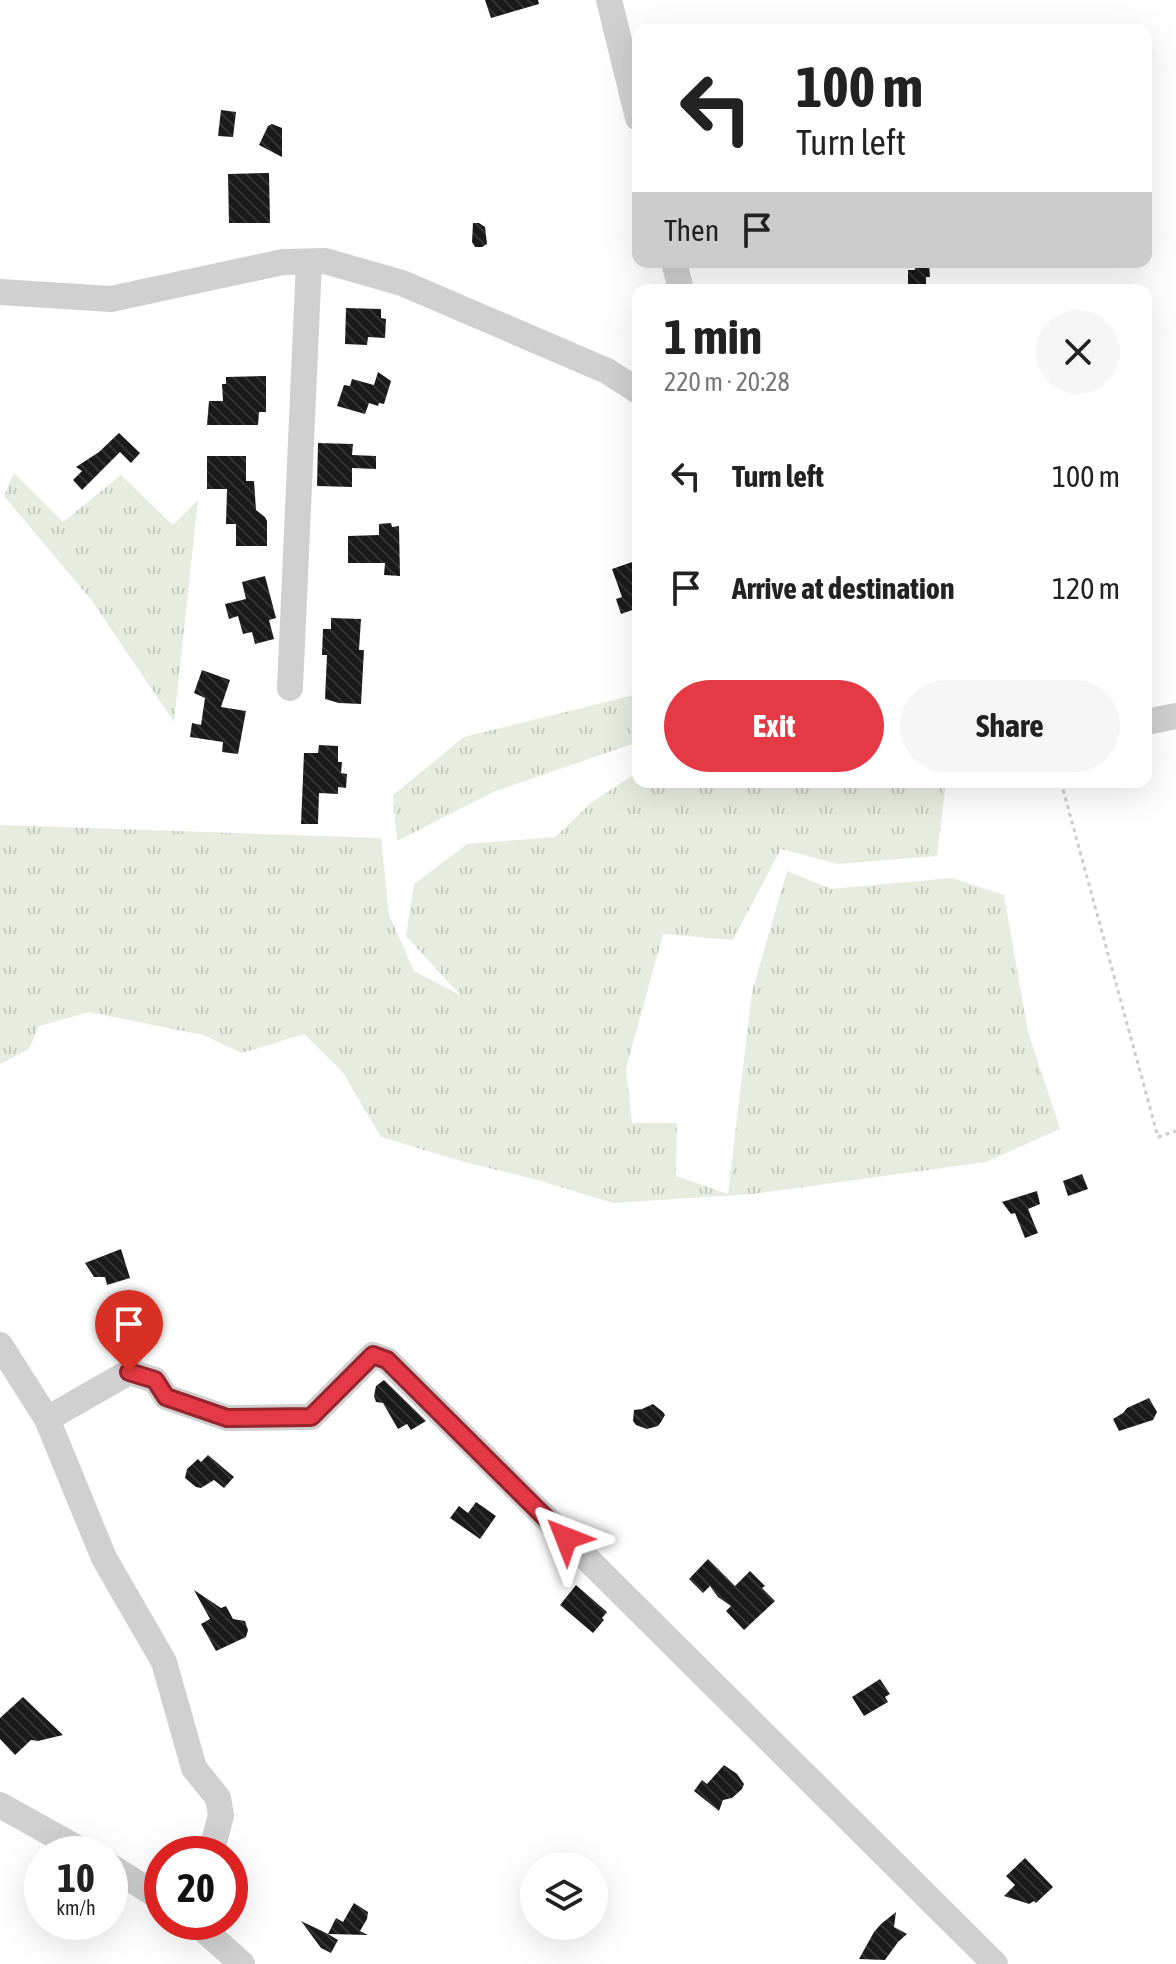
<!DOCTYPE html>
<html lang="en">
<head>
<meta charset="utf-8">
<style>
  body { margin:0; font-family:"Asap Condensed",sans-serif; background:#f6f6f6; color:#222; height:100vh; display:flex; flex-direction:column; font-size:30px; white-space:nowrap }
  * { box-sizing:border-box; margin:0 }
  p { font-size:26px; color:#767676 }
  .icon { flex:none; width:44px; height:44px; fill:none; stroke:currentColor; stroke-width:2; stroke-linecap:round; stroke-linejoin:round }
  .map { position:relative; flex:1; overflow:hidden }
  .drawer { position:absolute; left:632px; top:284px; width:520px; height:504px; display:flex; flex-direction:column; background:#fff; border-radius:16px; box-shadow:0 8px 32px #0002 }
  .drawer>* { flex:none }
  .guide { position:absolute; left:632px; top:24px; width:520px; height:244px; border-radius:16px; box-shadow:0 8px 32px #0002; background:#fff; color:#222; overflow:hidden }
  .tools { position:absolute; left:520px; top:1852px; display:grid; gap:16px }
  .tools a { display:grid; place-items:center; width:88px; height:88px; border-radius:50%; background:#fff; box-shadow:0 8px 32px #0002; font-size:40px }
  .speed { position:absolute; left:24px; top:1836px; display:flex; gap:16px; font-size:40px; font-weight:700; text-align:center }
  .speed>* { display:grid; place-content:center; width:104px; height:104px; border-radius:50%; background:#fff; box-shadow:0 8px 32px #0002; line-height:1 }
  .speed small { font-size:20px; font-weight:400 }
  .speed .limit { border:12px solid #d22; background:#fff; color:#111 }
  .pin { position:absolute; display:grid; place-items:center; width:68px; height:68px; color:#fff; margin:-82px -34px; border-radius:50% 50% 50% 0; rotate:-45deg; box-shadow:0 0 8px #0007 }
  .pin .icon { rotate:45deg }
  .me { position:absolute; width:88px; margin:-44px; rotate:315deg; stroke-linejoin:round; filter:drop-shadow(0 0 6px #0008) }
  .turn { display:flex; align-items:center; gap:28px; height:168px; padding:0 32px; font-size:36px }
  .turn .icon { width:104px; height:104px; stroke-width:2.5 }
  .turn b { display:block; font-size:56px; line-height:68px }
  .then { display:flex; align-items:center; height:76px; padding:0 32px; background:#0003; gap:16px; font-size:30px }
  .round { display:grid; place-items:center; flex:none; width:84px; height:84px; border-radius:42px; background:#f6f6f6 }
  .overview { display:flex; align-items:center; justify-content:space-between; height:136px; padding:0 32px }
  h1 { font-size:48px; font-weight:700; line-height:60px }
  .cta { display:flex; gap:16px; margin-top:auto; padding:16px 32px }
  .cta a { flex:1; height:92px; border-radius:48px; background:#e63946; color:#fff; font-size:32px; font-weight:700; line-height:92px; text-align:center }
  .cta a+a { background:#f6f6f6; color:#222 }
  ul { padding:0; list-style:none }
  li { display:flex; align-items:center; gap:24px; height:112px; padding:0 32px }
  li div { flex:1 }
  li b { display:block; font-size:30px }
  li em { font-style:normal }
  .map>svg:first-child { display:block }
  .grass { fill:url(#grass-tufts) }
  .building { fill:url(#building-back-hatch) }
  .lines { fill:none; stroke-linecap:round; stroke-linejoin:round }
  .path { stroke:#cdcdcd; stroke-width:3; stroke-dasharray:4 4; stroke-linecap:butt }
  .minor { stroke:#d0d0d0; stroke-width:26 }
  .route-casing { stroke:#96252e; stroke-width:20 }
  .route { stroke:#e63946; stroke-width:14 }
</style>
</head>
<body>
<div class="map">
<svg width="1176" height="1964" viewBox="0 0 1176 1964">
  <defs>
    <pattern id="grass-tufts" width="24" height="20" patternUnits="userSpaceOnUse" patternTransform="scale(2)"><rect width="24" height="20" fill="#e6ecdf"/><path d="M3 7l-1-3M5 7V3M7 7l1-3M15 17l-1-3M17 17v-4M19 17l1-3" fill="none" stroke="#c6cbc0"/></pattern>
    <pattern id="building-back-hatch" width="6" height="6" patternUnits="userSpaceOnUse" patternTransform="scale(2)"><rect width="6" height="6" fill="#1a1a1a"/><path d="M-1 5l2 2M0 0l6 6M5-1l2 2" fill="none" stroke="#333"/></pattern>
  </defs>
  <rect width="100%" height="100%" fill="#fff"/>
  <path class="grass" d="M14,473L63,522L121,475L173,525L198,500L174,722L92,601L4,496Z
    M638,694V742L493,792L397,841L393,795L464,737Z
    M638,772V782H946L937,856L838,864L781,849L733,940L663,934L626,1069L632,1123H677L676,1176L728,1194L752,992L787,871L831,889L952,878L1004,895L1028,1032L1060,1129L986,1162L753,1194L613,1203L534,1179L464,1162L381,1137L342,1071L304,1034L242,1053L203,1035L89,1012L39,1026L29,1049L0,1064V825L381,838L389,915L414,971L460,995L406,936L414,884L467,844L555,837L592,802Z"/>
  <path class="building" d="M485,0H538L539,4L491,18Z
    M221,110L236,112L233,137L218,136Z
    M272,124L282,128V157L259,145L268,126Z
    M269,173L270,223H229L228,174Z
    M473,223H479L485,227L487,244L482,247H475L472,242Z
    M915,262H929L930,277H926V286L908,287V270H915Z
    M346,308L381,309V318L386,319L385,338L368,337L367,345L345,344Z
    M378,372L391,381L384,404L379,403L378,406L369,403L365,414L337,406L344,385L350,386L352,379L374,385Z
    M266,376V412H259L258,425H207L209,401H223L222,384H226V377Z
    M119,433L140,453L131,463L120,452L82,490L73,480L82,471L76,467L99,452Z
    M318,443L353,444L352,455L376,456V469L352,468V487L317,486Z
    M207,456H246V481H254L256,510L265,517L267,521V546H236V524H226L227,489H207Z
    M391,523L392,527L399,526L400,576L384,575L385,563H348V536L379,535V524Z
    M638,560V608L621,614L616,599L622,597L612,569Z
    M265,576L276,618L269,620L274,639L255,644L252,632L243,634L238,616L229,619L225,604L246,599L242,582Z
    M331,618L361,619L359,650H364L361,704L339,703L325,699L327,655H322L323,629H331Z
    M202,670L230,680L221,707L246,711L238,754L222,752L223,742L190,737L192,723L201,725L205,698L194,693Z
    M319,745L338,746V762H342L341,773L347,774L346,788L338,787V794L319,793L318,824H301L304,753H318Z
    M1082,1174L1088,1189L1068,1196L1063,1181Z
    M1037,1191L1040,1204L1028,1209L1038,1233L1025,1238L1015,1213L1011,1214L1002,1202Z
    M121,1249L130,1278L107,1285L105,1277H94L85,1263Z
    M384,1380L426,1421L411,1430L407,1424L398,1429L383,1403L376,1402L374,1396L376,1386Z
    M1149,1398L1157,1412L1153,1420L1119,1431L1113,1419L1123,1413L1127,1408Z
    M653,1404L663,1412L665,1415L661,1422L658,1426L647,1429L636,1425L633,1421L634,1410L642,1409Z
    M208,1455L234,1477L224,1488L214,1480L201,1488L196,1487L185,1478L187,1469L198,1459L201,1462Z
    M476,1502L496,1516L480,1539L450,1518L459,1506L468,1513Z
    M708,1559L735,1586L750,1571L765,1586L762,1588L775,1601L744,1630L726,1611L731,1606L718,1597L710,1586L703,1593L689,1579Z
    M576,1585L607,1612L602,1618L604,1620L593,1633L560,1605Z
    M194,1590L221,1608L226,1606L233,1619L245,1621L248,1630L246,1637L216,1651L201,1624L210,1619Z
    M880,1679L890,1694L885,1697L888,1702L864,1716L852,1697Z
    M23,1697L63,1735L38,1741L31,1740L15,1755L0,1739V1718Z
    M724,1765L737,1774L744,1784L742,1789L732,1798L723,1800L719,1811L694,1791L702,1780L707,1784Z
    M1025,1858L1053,1887L1036,1903L1034,1901L1029,1904L1004,1896L1015,1885L1006,1876Z
    M354,1903L368,1912L367,1919L360,1931L368,1935L328,1934L338,1940L331,1953L321,1948L301,1921L328,1934L336,1918L343,1922Z
    M896,1912L894,1927L907,1934L898,1942L885,1960L859,1959L874,1932L881,1924Z"/>
  <g class="lines">
    <path class="path" d="M1061,782L1158,1137L1176,1131"/>
    <path class="minor" d="M609,0L638,118
      M674,262L681,290
      M0,292L111,299L283,262L325,261L402,283L607,371L638,391
      M290,688L309,262
      M1146,722L1176,716
      M0,1345L47,1419L104,1558L164,1662L194,1768L218,1798L221,1815L211,1854
      M47,1419L129,1372L155,1380L166,1397L227,1418L311,1417L373,1355L387,1360L995,1964
      M0,1805L88,1854
      M110,1866L162,1899
      M195,1922L242,1964"/>
  </g>
  <g class="lines">
    <g class="route-casing">
      <path id="route" d="M129,1372L155,1380L166,1397L227,1418L311,1417L373,1355L387,1360L566,1538"/>
    </g>
    <use href="#route" class="route"/>
  </g>
</svg>
<div class="tools">
<a><svg class="icon" aria-label="layers" viewBox="0 0 24 24"><path d="M12 4l9 5-9 5-9-5zM3 14l9 5 9-5"/></svg></a>
</div>
<div class="speed"><div>10<small>km/h</small></div><div class="limit">20</div></div>
<div class="pin" style="left:129px;top:1372px;background:#d93025"><svg class="icon" aria-label="arrive" viewBox="0 0 24 24"><path d="M6 21V4h12l-3 4 3 4H6"/></svg></div>
<svg class="me" style="left:566px;top:1538px" viewBox="-20 -20 40 40"><path d="M0-17L14 15 0 8-14 15z" fill="#e63946" stroke="#fff" stroke-width="4"/></svg>
<div class="guide">
<div class="turn"><svg class="icon" aria-label="left" viewBox="0 0 24 24"><path d="M17 20v-9H6M10 6l-5 5 5 5"/></svg><div><b>100 m</b>Turn left</div></div>
<div class="then">Then<svg class="icon" aria-label="arrive" viewBox="0 0 24 24"><path d="M6 21V4h12l-3 4 3 4H6"/></svg></div>
</div>
<section class="drawer">
<div class="overview"><div><h1>1 min</h1><p>220 m · 20:28</p></div><a class="round"><svg class="icon" aria-label="close" viewBox="0 0 24 24"><path d="M6 6l12 12M18 6L6 18"/></svg></a></div>
<ul>
<li><svg class="icon" aria-label="left" viewBox="0 0 24 24"><path d="M17 20v-9H6M10 6l-5 5 5 5"/></svg><div><b>Turn left</b></div><em>100 m</em></li>
<li><svg class="icon" aria-label="arrive" viewBox="0 0 24 24"><path d="M6 21V4h12l-3 4 3 4H6"/></svg><div><b>Arrive at destination</b></div><em>120 m</em></li>
</ul>
<div class="cta"><a>Exit</a><a>Share</a></div>
</section>
</div>
</body>
</html>
